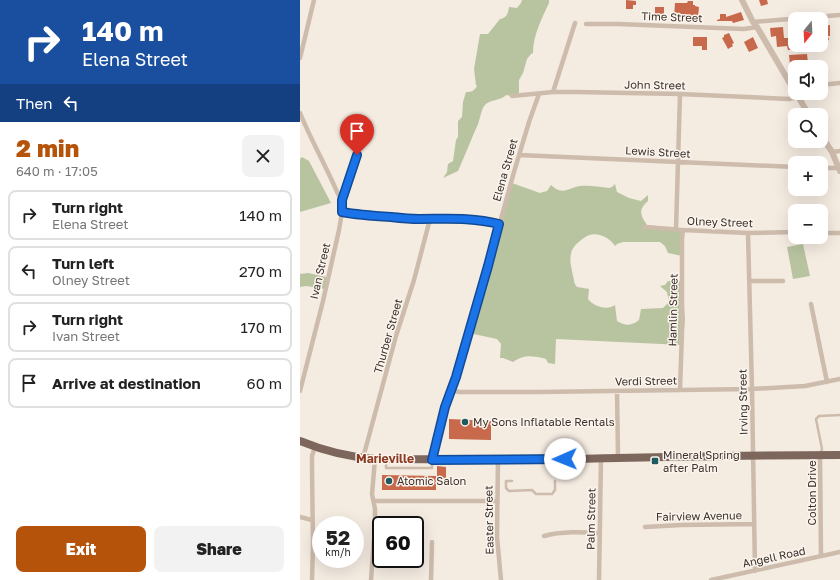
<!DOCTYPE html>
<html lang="en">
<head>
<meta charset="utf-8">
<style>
  body { margin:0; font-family:"Golos Text",sans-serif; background:#f2f2f2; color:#222; height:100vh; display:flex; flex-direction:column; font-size:15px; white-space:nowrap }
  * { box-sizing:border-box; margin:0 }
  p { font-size:13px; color:#767676 }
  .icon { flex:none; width:22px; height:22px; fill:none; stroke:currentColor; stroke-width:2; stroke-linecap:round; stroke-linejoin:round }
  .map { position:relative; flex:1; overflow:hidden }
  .details { display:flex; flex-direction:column; background:#fff; width:300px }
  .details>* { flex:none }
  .guide { background:#1a4fa0; color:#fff; overflow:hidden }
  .needle { width:26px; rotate:198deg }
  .fabs { position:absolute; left:488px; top:12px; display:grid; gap:8px }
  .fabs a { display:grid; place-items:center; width:40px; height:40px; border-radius:8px; background:#fff; box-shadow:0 4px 16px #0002; font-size:20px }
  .speed { position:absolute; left:12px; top:516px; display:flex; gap:8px; font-size:20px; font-weight:700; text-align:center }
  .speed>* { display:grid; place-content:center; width:52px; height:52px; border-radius:50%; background:#fff; box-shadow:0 4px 16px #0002; line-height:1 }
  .speed small { font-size:10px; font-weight:400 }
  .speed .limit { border:2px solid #111; border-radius:6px; background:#fff; color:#111 }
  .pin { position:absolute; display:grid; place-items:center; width:34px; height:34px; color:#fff; margin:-41px -17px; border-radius:50% 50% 50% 0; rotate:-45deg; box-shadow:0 0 4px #0007 }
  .pin .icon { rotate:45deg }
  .me { position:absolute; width:44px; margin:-22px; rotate:269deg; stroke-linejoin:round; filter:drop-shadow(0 0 3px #0008) }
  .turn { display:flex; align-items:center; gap:14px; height:84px; padding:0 16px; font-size:18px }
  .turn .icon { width:52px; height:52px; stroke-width:2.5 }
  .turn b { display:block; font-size:28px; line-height:34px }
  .then { display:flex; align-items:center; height:38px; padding:0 16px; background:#0003; gap:8px; font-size:15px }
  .round { display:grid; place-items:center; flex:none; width:42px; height:42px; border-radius:8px; background:#f2f2f2 }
  .summary { display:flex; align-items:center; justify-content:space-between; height:68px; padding:0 16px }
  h1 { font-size:24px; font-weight:800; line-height:30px; color:#b45309 }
  .cta { display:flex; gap:8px; margin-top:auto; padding:8px 16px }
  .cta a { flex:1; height:46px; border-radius:8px; background:#b45309; color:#fff; font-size:16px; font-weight:800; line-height:46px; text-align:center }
  .cta a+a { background:#f2f2f2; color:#222 }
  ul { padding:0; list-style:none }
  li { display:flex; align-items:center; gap:12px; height:50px; margin:0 8px 6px; padding:0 8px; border:2px solid #e0e0e0; border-radius:8px }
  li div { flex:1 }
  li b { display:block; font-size:15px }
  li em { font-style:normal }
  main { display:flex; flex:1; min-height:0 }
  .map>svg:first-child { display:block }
  .green { fill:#b8c4a0 }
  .building { fill:#c8694b }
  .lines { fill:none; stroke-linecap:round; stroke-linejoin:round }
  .service { stroke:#cdbbac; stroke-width:2.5 }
  .minor { stroke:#cdbbac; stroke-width:4.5 }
  .tertiary { stroke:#cdbbac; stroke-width:6 }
  .primary { stroke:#7d675c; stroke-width:8 }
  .route-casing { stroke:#114b97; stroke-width:10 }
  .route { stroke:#1a73e8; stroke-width:7 }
  .poi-dot { fill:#1f5a5e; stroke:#fbf5ee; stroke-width:1.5 }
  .labels { text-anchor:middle; stroke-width:3; stroke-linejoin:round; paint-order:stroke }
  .street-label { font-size:11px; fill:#3b302b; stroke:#fbf5ee }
  .poi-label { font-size:11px; fill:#3b302b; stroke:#fbf5ee; text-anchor:start }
  .neighbourhood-label { font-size:12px; font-weight:bold; fill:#8c3b22; stroke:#fbf5ee }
</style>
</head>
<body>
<main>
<section class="details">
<div class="guide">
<div class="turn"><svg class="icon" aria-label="right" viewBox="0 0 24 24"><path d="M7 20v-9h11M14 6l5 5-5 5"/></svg><div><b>140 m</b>Elena Street</div></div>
<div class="then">Then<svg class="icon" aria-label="left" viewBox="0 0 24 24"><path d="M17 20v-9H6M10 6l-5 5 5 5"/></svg></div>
</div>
<div class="summary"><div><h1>2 min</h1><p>640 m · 17:05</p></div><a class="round"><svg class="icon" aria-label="close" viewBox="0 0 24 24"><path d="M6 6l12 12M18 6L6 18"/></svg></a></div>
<ul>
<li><svg class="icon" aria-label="right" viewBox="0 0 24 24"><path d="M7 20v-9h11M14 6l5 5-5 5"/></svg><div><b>Turn right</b><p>Elena Street</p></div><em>140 m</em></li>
<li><svg class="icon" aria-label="left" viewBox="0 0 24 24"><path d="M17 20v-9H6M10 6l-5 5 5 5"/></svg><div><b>Turn left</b><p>Olney Street</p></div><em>270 m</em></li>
<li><svg class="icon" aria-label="right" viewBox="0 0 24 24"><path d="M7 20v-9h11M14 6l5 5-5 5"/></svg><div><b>Turn right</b><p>Ivan Street</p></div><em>170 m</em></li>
<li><svg class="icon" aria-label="arrive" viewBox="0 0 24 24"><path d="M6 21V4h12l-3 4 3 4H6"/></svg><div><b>Arrive at destination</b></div><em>60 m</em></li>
</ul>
<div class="cta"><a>Exit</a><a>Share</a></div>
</section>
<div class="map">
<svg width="540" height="580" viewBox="0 0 540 580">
  <rect width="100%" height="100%" fill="#f4ebe1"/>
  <path class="green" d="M222,0H249V3C242,18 233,35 233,53L231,54L227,59L223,73L219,80V93L212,96L206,95C201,101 189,99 184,106C181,111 180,119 178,124C171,140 165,155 158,171L143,178L147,172L148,164L153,161L156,140L158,137V121L162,117L163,102L166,92C172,92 174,91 177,86L176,85L174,69L180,34H188L200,19C207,18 208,13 209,7L217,8L221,3Z
    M2,157L9,161L31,203L0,212V159Z
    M212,183L240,193L247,191L251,185C263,196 268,188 280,186C288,185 301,187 309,188L312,187L315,184L317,192L329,198L341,201L348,195V201C338,210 340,215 347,225L384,229L382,256L368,253L365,246L360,242H323L317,244L315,246C310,238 297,231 287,236C285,237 282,239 280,241C276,244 272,248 271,254C269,261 272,269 273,276C275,282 273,282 277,287L289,289L288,299C293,306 307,311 315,305L317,321C325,326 332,326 339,320L341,309L363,308L369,302L367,292L360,286L365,285L368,281H382L385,319L383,344L382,345L256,339L255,364L248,363L246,359C233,356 225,354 213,362L203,358H200L201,344L197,339L169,333Z
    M503,244L510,276L493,279L487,247Z
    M8,273L27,277L25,289L6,286L0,287V274Z"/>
  <path class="building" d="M326,0L336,1V5H333V9H326Z
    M459,0H467L468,4L461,6Z
    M388,1H393V5H395V6L399,7L398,18L383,16V18L374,17L375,3H387Z
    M355,7H364V19L355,18Z
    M441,12L444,20L433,23L432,21H417V20L420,19V14H426V17Z
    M530,25V36H528L529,40L521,41V26Z
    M483,27L484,38H488V42L493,41V50H488L487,46L477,47L476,36L471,37L470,28Z
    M429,33L434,43L432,44L433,46L428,49L422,38L424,37V35Z
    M393,37H407V50H402V46H393Z
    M453,37L458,48L449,52L444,42Z
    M507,54L508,63L490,65L489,55Z
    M149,419L191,421V440L149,439Z
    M137,466L146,467V479H137Z
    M82,475L136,476V490H82Z"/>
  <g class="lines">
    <path class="service" d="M521,453L522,449L516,419L519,416L540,415
      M86,461V468H132V460
      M212,481H206V488L209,491L232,490L236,494H252L255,490V481"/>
    <path class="minor" d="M453,22L540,15
      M286,24H318L444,29L457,27
      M0,58L14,0
      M521,85L540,83
      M253,92L275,23
      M212,96L253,92H277L380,94L489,99L498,97
      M0,113C11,140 26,166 38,194L42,200
      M532,152L540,151
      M219,155L495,167
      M521,168H539
      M42,212C66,216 94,218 119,219C146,219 172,217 199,224
      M345,227L383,230L448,233L495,232
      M376,229L380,94
      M448,233L452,389L455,571
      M521,233H540
      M450,281H483
      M511,304L527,382
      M151,390L159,392H239L452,389L505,386L540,379
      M380,390L382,331V239L383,230
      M0,391L23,301L39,230L42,212V200L57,155
      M317,391L318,457
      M520,455L521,556
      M63,458L96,336L114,280L130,219
      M198,459L197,537L201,580
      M132,460L145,407L156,377L188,266L214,172L229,122L239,94
      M74,501H197
      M0,517L12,520
      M345,527L381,525L454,524
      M244,536C262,531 281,532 300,533
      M12,580L13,544L12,468V456L15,447
      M71,580L75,526V509L72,494L75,459
      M131,580L132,542
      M299,580L301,458
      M411,580L540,552"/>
    <path class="tertiary" d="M442,0L453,22L457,27L495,92
      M496,93L509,115
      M521,135L532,152L540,171"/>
    <path class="primary" d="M0,441C24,451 49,457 75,459C141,459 207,460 274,459C363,457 451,455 540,455"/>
  </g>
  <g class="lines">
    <g class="route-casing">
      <path id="route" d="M57,155L42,200V212C58,215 74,216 91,217C100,218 110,219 119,219C146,219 172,217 199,224L188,266L156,377L145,407L132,460L265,459"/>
    </g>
    <use href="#route" class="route"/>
  </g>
  <g class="poi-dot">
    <circle cx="165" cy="422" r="4"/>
    <rect x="351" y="457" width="8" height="8" rx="2"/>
    <circle cx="89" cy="481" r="4"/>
  </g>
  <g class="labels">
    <g class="street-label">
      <text transform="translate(372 17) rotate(2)" y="4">Time Street</text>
      <text transform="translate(355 85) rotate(1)" y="4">John Street</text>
      <text transform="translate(358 152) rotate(3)" y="4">Lewis Street</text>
      <text transform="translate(205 170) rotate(-74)" y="4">Elena Street</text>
      <text transform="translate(420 222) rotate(2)" y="4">Olney Street</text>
      <text transform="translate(20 271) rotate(-77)" y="4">Ivan Street</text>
      <text transform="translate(373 310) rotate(-89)" y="4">Hamlin Street</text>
      <text transform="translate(88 336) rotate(-74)" y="4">Thurber Street</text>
      <text transform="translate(346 381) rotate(-1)" y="4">Verdi Street</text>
      <text transform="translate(443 402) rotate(-91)" y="4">Irving Street</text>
      <text transform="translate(512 493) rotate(-90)" y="4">Colton Drive</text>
      <text transform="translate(399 516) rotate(-1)" y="4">Fairview Avenue</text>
      <text transform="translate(291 519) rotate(-89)" y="4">Palm Street</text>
      <text transform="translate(189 520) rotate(-91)" y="4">Easter Street</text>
      <text transform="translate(474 557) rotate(-12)" y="4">Angell Road</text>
    </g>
    <g class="poi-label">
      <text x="173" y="426">My Sons Inflatable Rentals</text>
      <text x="363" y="459">Mineral Spring<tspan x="363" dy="13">after Palm</tspan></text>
      <text x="97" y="485">Atomic Salon</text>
    </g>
    <g class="neighbourhood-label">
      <text x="85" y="463">Marieville</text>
    </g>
  </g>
</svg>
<div class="fabs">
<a><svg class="needle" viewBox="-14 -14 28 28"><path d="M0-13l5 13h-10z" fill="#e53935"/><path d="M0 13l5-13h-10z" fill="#767676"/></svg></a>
<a><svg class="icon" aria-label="sound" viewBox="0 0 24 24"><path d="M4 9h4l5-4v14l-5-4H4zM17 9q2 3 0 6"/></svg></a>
<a><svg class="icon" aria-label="search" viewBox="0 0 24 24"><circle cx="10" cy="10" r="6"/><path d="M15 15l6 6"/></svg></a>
<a>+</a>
<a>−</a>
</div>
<div class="speed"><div>52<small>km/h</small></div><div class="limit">60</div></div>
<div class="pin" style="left:57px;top:155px;background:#d93025"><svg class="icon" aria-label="arrive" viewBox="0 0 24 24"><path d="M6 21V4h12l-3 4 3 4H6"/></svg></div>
<svg class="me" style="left:265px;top:459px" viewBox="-20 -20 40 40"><circle r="19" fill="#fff"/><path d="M0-13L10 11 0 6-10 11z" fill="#1a73e8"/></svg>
</div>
</main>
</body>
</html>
